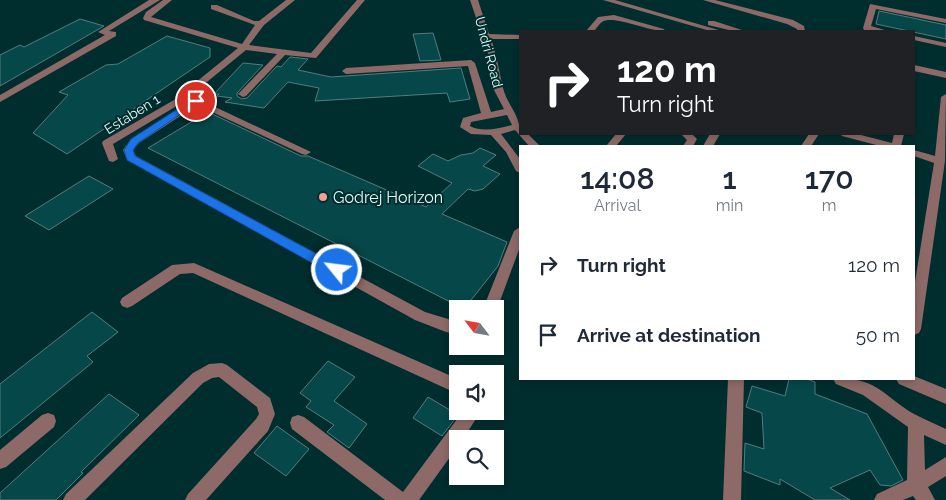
<!DOCTYPE html>
<html lang="en">
<head>
<meta charset="utf-8">
<style>
  body { margin:0; font-family:Raleway,sans-serif; background:#f2f2f3; color:#1f2937; height:100vh; display:flex; flex-direction:column; font-size:19px; white-space:nowrap }
  * { box-sizing:border-box; margin:0 }
  p { font-size:16px; color:#747a83 }
  .icon { flex:none; width:28px; height:28px; fill:none; stroke:currentColor; stroke-width:2; stroke-linecap:round; stroke-linejoin:round }
  .map { position:relative; flex:1; overflow:hidden }
  .sheet { position:absolute; left:519px; top:145px; width:396px; height:235px; display:flex; flex-direction:column; background:#fff; border-radius:0px; box-shadow:0 2px 8px #0003 }
  .sheet>* { flex:none }
  .banner { position:absolute; left:519px; top:30px; width:396px; height:105px; border-radius:0px; box-shadow:0 2px 8px #0003; background:#202124; color:#fff; overflow:hidden }
  .needle { width:32px; rotate:301deg }
  .tools { position:absolute; left:449px; top:300px; display:grid; gap:10px }
  .tools a { display:grid; place-items:center; width:55px; height:55px; border-radius:0px; background:#fff; box-shadow:0 2px 8px #0003; font-size:25px }
  .pin { position:absolute; display:grid; place-items:center; width:42px; height:42px; color:#fff; margin:-21px; border:2px solid #fff; border-radius:50%; box-shadow:0 1px 5px #0007 }
  .me { position:absolute; width:55px; margin:-28px; rotate:299deg; stroke-linejoin:round; filter:drop-shadow(0 0 4px #0008) }
  .turn { display:flex; align-items:center; gap:18px; height:105px; padding:0 15px; font-size:22px }
  .turn .icon { width:65px; height:65px; stroke-width:2.5 }
  .turn b { display:block; font-size:35px; line-height:42px }
  .eta { display:flex; justify-content:space-evenly; align-items:center; height:85px; text-align:center }
  .eta b { font-size:30px; font-weight:600; line-height:35px }
  ul { padding:0; list-style:none }
  li { display:flex; align-items:center; gap:15px; height:70px; padding:0 15px }
  li div { flex:1 }
  li b { display:block; font-size:19px }
  li em { font-style:normal }
  .map>svg:first-child { display:block }
  .building { fill:#064749; stroke:#547c7d }
  .lines { fill:none; stroke-linecap:round; stroke-linejoin:round }
  .minor { fill:#8d6a67; fill-rule:evenodd }
  .route { fill:#1a73e8; stroke:#114b97 }
  .poi-dot { fill:#f59c95; stroke:#002d2e; stroke-width:2 }
  .labels { text-anchor:middle; stroke-width:4; stroke-linejoin:round; paint-order:stroke }
  .far-street-label { font-size:14px; fill:#e3f9f9; stroke:#002d2e }
  .poi-label { font-size:16px; fill:#e3f9f9; stroke:#002d2e; text-anchor:start }
</style>
</head>
<body>
<div class="map">
<svg width="946" height="500" viewBox="0 0 946 500">
  <rect width="100%" height="100%" fill="#002d2e"/>
  <path class="building" d="M879,11L946,25V39L876,24Z
    M80,19L104,26L0,86V55L20,45L24,47Z
    M433,33L441,60L420,61L413,34Z
    M167,36L210,48V57L67,154L33,133L68,95L59,92L106,65L118,64Z
    M290,57L308,59L298,70L331,77L461,68L470,99L450,102L447,93L315,101L319,88L288,82L264,108L225,102L232,98L217,96L219,94H214L243,63L263,65L237,93V96L242,99L247,98L277,66L281,67Z
    M208,112L301,156H308L426,207L452,183L418,166L433,154L448,161L461,155L473,153L480,148L496,155L483,166L500,174L483,189L475,191L468,189L442,214L507,242L498,266L464,309L148,148Z
    M89,176L113,189L49,230L25,216Z
    M92,312L118,332L87,356L93,362L0,438V384Z
    M328,361L355,377L334,401L367,424L349,448L327,432L334,425L306,407L311,401L300,393Z
    M789,379H807L815,382V394L867,414L903,480L891,486L880,485L870,470L830,488L850,500H815L780,479V485L744,471L745,443L764,449L762,413L746,407L752,386L785,396Z
    M109,394L139,415L81,472L83,473L56,500H0V493Z
    M428,397L458,415L442,436L413,418Z
    M277,426L309,449L286,476L254,453Z"/>
  <g class="lines">
    <path class="minor" d="M149,0H160L109,31L116,32V36L0,102V95L105,35L98,32Z
      M163,0H172L151,17L242,44L255,25L211,9V5H217L254,21H259L286,0H295L264,25L249,45L311,53L357,0H365L316,58L285,55L246,96L243,97L238,94L240,92L277,54L246,50L180,104L113,144L118,159L113,162L109,161L102,143L103,141L174,100L238,48L144,20L143,18L146,12Z
      M470,0H478L489,34L520,35V39H491C497,55 499,71 503,88C508,107 520,113 520,134H528L540,146H529L515,130L501,134L520,159V173L516,171L506,152L491,135L471,134L460,127L463,118L481,113L468,66L346,74L342,71L346,68L471,60L475,63L491,112L504,109L494,90L488,53ZM507,115L512,125C499,128 483,133 470,126L471,122Z
      M603,0H615L722,31H710Z
      M703,0H715L793,20L804,26L805,31H797V29L787,24Z
      M870,4L946,19V23L876,9L871,26L888,31L864,30L863,28Z
      M614,15L664,29L665,31C649,32 613,14 602,22C599,24 597,28 594,31H586L598,17Z
      M708,21H714L745,31H733L708,25Z
      M914,36L946,43V47L914,40Z
      M914,65L946,72V78L914,71Z
      M946,94L945,161L921,329L919,333L914,335V288L934,163L914,156V150L935,156L941,97Z
      M196,98L311,152L306,155L302,154L197,105L139,143L133,150L136,156L425,312L458,322V334L446,332L415,320L127,160L123,150L131,139Z
      M616,134H626L616,146H606Z
      M681,134H692L697,139L693,146H683L687,140Z
      M710,134H720L713,146H703Z
      M809,134H819L811,146H801Z
      M841,134H857L892,143L894,134H904L901,146H880L842,136Z
      M520,227V247L497,309L495,313V309H483L514,231Z
      M194,263L458,379V394L193,273L180,274L132,306L127,308L122,306L120,302L122,298L172,265Z
      M222,363L227,365L270,398L275,414L268,431L206,500H185L188,494L256,419L259,414L257,407L219,377L212,378L203,383L85,500H63L66,494L193,373L209,364Z
      M914,376L946,389V404L899,384L896,379H914Z
      M728,379H744L741,500H723Z
      M833,379C876,376 881,394 914,414C924,419 935,424 946,429V445L924,435L925,470L946,457V476L928,487L935,500H916L913,496L903,500H874L877,494L907,480L908,427L863,395L836,384Z
      M463,411H481L463,439H458V446L419,500H385L292,429L290,423L292,417L298,415L304,417L403,492Z
      M48,413L54,415L56,421L54,427L6,467L0,469V450L42,415Z"/>
  </g>
  <path class="route" d="M193,99L200,101L138,143L133,150L135,156L341,267L343,270L341,274H332L127,160L124,150L131,139Z"/>
  <circle class="poi-dot" cx="323" cy="197" r="5"/>
  <g class="labels">
    <g class="far-street-label">
      <text transform="translate(489 52) rotate(75)" y="5">Undri Road</text>
      <text transform="translate(132 114) rotate(-32)" y="5">Estaben 1</text>
    </g>
    <g class="poi-label">
      <text x="333" y="203">Godrej Horizon</text>
    </g>
  </g>
</svg>
<div class="tools">
<a><svg class="needle" viewBox="-14 -14 28 28"><path d="M0-13l5 13h-10z" fill="#e53935"/><path d="M0 13l5-13h-10z" fill="#747a83"/></svg></a>
<a><svg class="icon" aria-label="sound" viewBox="0 0 24 24"><path d="M4 9h4l5-4v14l-5-4H4zM17 9q2 3 0 6"/></svg></a>
<a><svg class="icon" aria-label="search" viewBox="0 0 24 24"><circle cx="10" cy="10" r="6"/><path d="M15 15l6 6"/></svg></a>
</div>
<div class="pin" style="left:196px;top:101px;background:#d93025"><svg class="icon" aria-label="arrive" viewBox="0 0 24 24"><path d="M6 21V4h12l-3 4 3 4H6"/></svg></div>
<svg class="me" style="left:337px;top:270px" viewBox="-20 -20 40 40"><circle r="17" fill="#1a73e8" stroke="#fff" stroke-width="3"/><path d="M0-11L8 9 0 5-8 9z" fill="#fff"/></svg>
<div class="banner">
<div class="turn"><svg class="icon" aria-label="right" viewBox="0 0 24 24"><path d="M7 20v-9h11M14 6l5 5-5 5"/></svg><div><b>120 m</b>Turn right</div></div>
</div>
<section class="sheet">
<div class="eta">
<div><b>14:08</b><p>Arrival</p></div>
<div><b>1</b><p>min</p></div>
<div><b>170</b><p>m</p></div>
</div>
<ul>
<li><svg class="icon" aria-label="right" viewBox="0 0 24 24"><path d="M7 20v-9h11M14 6l5 5-5 5"/></svg><div><b>Turn right</b></div><em>120 m</em></li>
<li><svg class="icon" aria-label="arrive" viewBox="0 0 24 24"><path d="M6 21V4h12l-3 4 3 4H6"/></svg><div><b>Arrive at destination</b></div><em>50 m</em></li>
</ul>
</section>
</div>
</body>
</html>
